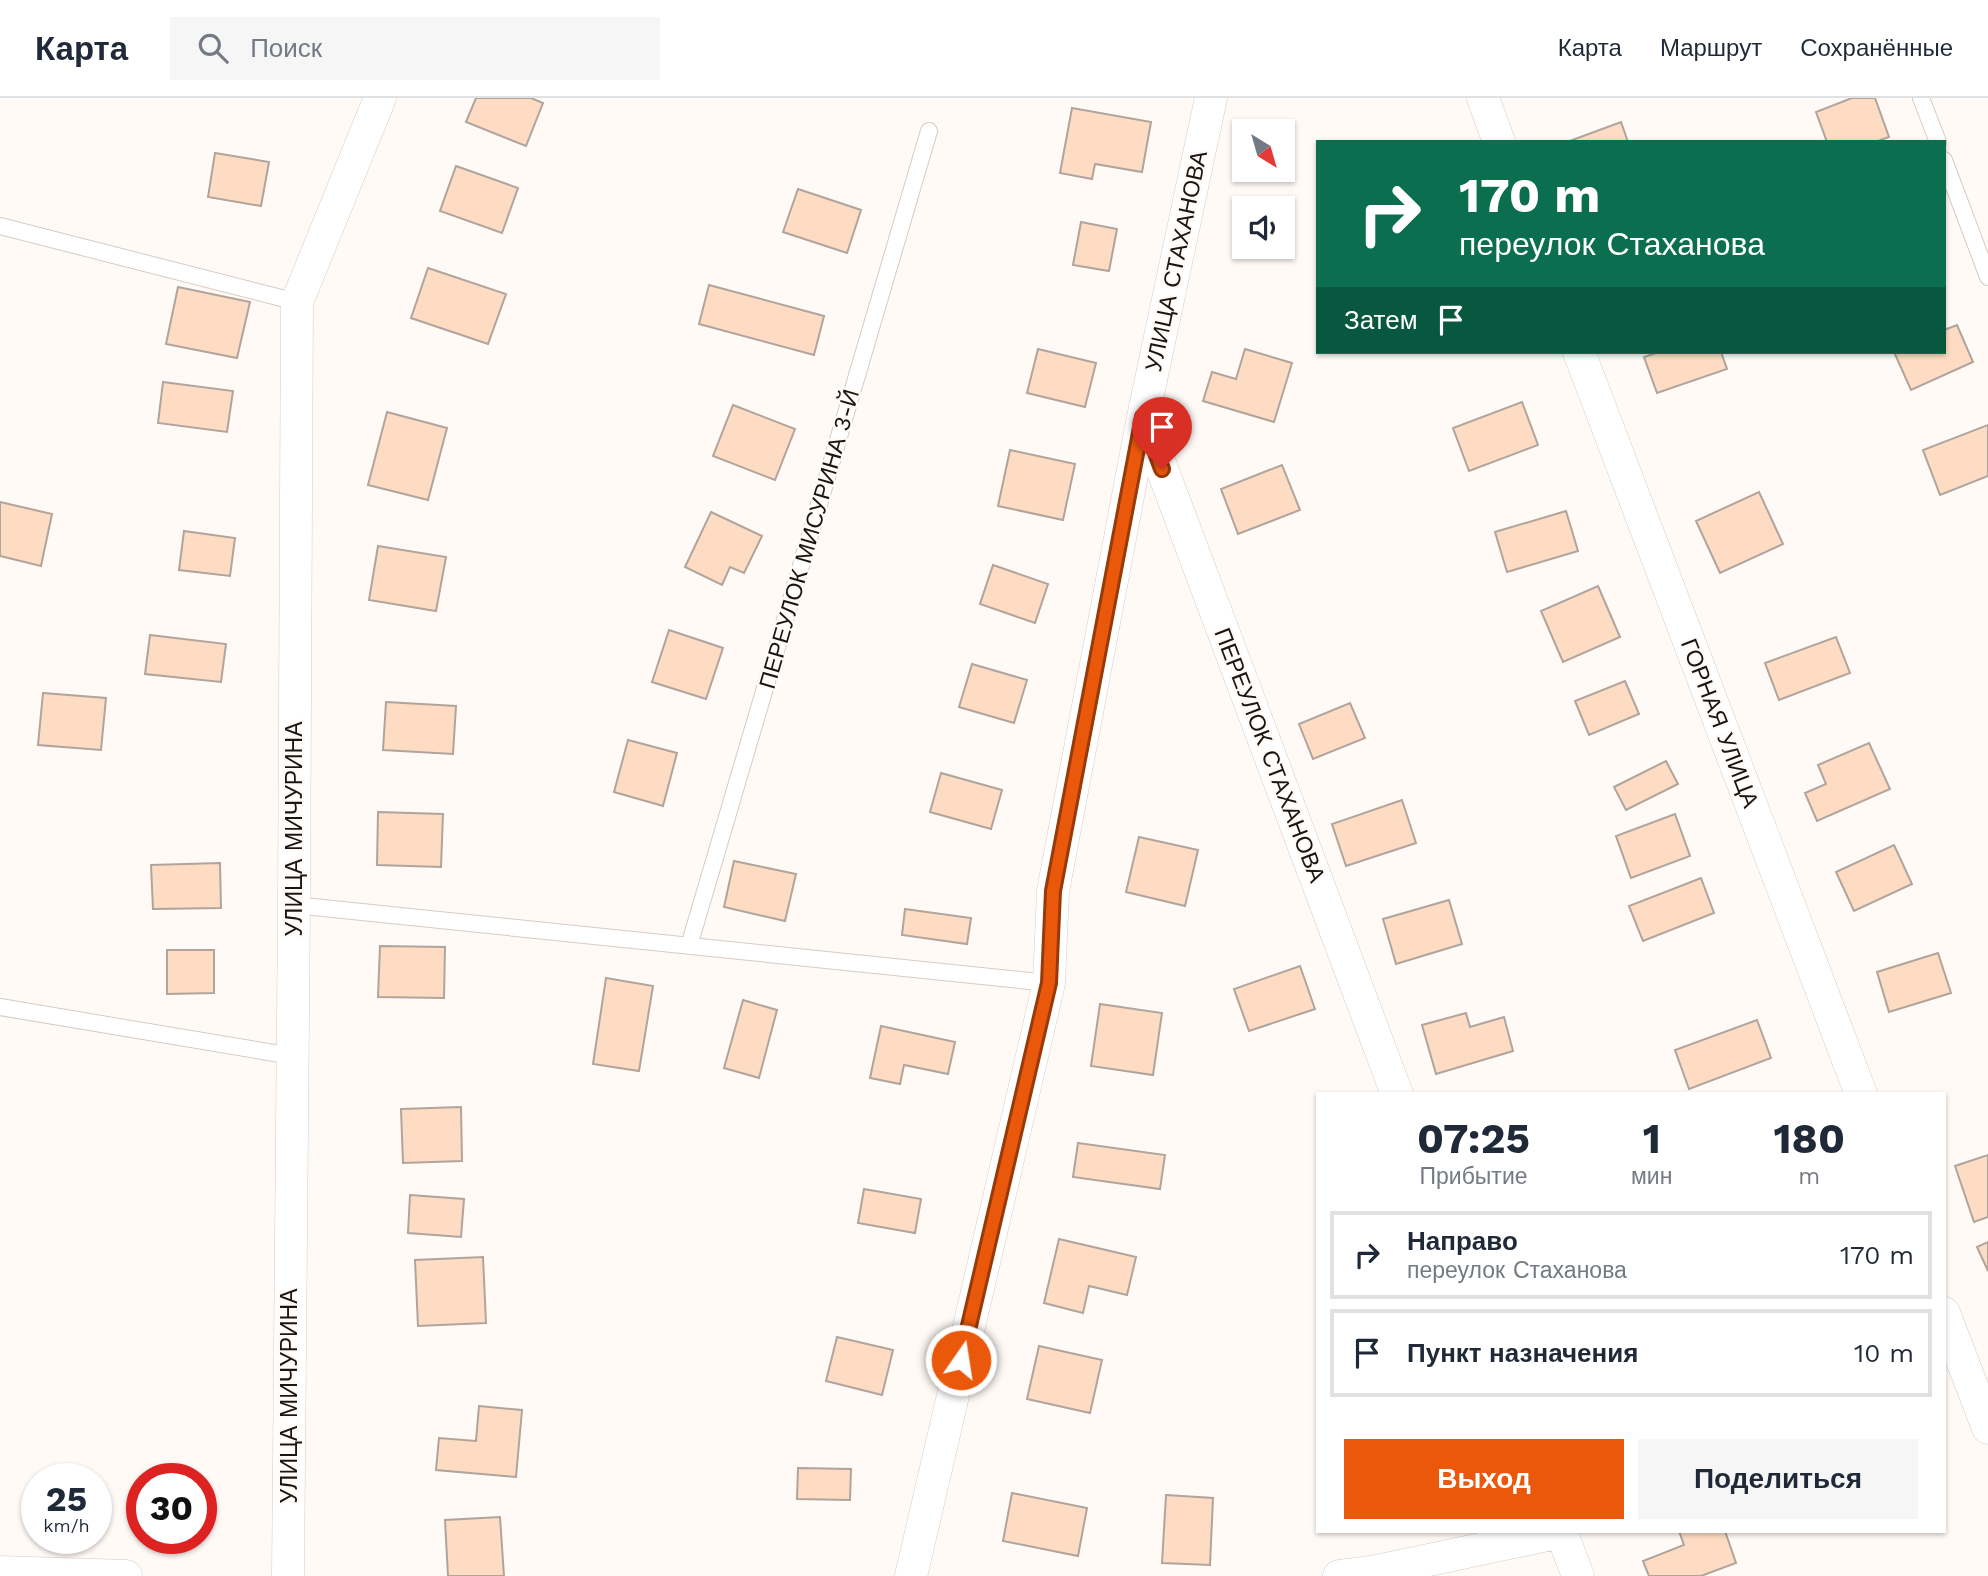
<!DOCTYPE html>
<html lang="ru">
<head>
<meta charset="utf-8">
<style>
  body { margin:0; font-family:"Work Sans",sans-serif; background:#f6f6f7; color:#1f2937; height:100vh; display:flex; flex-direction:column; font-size:26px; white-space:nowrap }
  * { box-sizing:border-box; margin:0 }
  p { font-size:23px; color:#747a83 }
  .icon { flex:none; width:38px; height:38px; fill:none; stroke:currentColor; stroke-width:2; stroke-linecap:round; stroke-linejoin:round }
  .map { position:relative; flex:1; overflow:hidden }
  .details { position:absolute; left:1316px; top:994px; width:630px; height:441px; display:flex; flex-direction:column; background:#fff; border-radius:0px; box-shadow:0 2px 5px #0004 }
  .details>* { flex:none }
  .top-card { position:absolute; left:1316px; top:42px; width:630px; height:214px; border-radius:0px; box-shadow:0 2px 5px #0004; background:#0b6e4f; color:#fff; overflow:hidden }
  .needle { width:46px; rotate:143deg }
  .tools { position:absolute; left:1232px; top:21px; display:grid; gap:14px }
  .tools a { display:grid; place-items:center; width:63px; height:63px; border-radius:0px; background:#fff; box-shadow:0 2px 5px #0004; font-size:35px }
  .speed { position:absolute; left:21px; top:1365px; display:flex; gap:14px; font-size:35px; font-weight:700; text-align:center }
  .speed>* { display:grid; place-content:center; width:91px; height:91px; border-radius:50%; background:#fff; box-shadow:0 2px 5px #0004; line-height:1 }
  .speed small { font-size:18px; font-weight:400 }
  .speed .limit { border:10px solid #d22; background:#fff; color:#111 }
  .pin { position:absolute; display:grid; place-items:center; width:60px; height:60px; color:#fff; margin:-72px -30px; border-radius:50% 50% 50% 0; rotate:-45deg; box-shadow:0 0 7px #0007 }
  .pin .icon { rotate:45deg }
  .me { position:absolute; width:77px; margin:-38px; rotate:13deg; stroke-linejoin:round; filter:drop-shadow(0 0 5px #0008) }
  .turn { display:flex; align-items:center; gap:24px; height:147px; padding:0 28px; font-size:32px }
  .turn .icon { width:91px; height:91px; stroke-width:2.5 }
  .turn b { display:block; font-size:49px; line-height:60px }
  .then { display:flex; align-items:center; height:66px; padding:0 28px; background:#0003; gap:14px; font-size:26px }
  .eta { display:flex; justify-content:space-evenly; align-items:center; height:119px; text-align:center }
  .eta b { font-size:42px; font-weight:700; line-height:49px }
  .cta { display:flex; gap:14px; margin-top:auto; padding:14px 28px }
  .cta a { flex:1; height:80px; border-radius:0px; background:#ea580c; color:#fff; font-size:28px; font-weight:700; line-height:80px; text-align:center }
  .cta a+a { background:#f6f6f7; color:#1f2937 }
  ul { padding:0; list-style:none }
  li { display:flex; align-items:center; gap:21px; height:88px; margin:0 14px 10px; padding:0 14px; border:4px solid #e0e1e3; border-radius:0px }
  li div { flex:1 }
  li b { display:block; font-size:26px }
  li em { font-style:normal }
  header { display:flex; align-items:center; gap:42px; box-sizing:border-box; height:98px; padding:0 35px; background:#fff; border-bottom:2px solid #e0e1e3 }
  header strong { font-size:33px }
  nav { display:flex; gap:38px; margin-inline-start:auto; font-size:24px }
  .search { width:490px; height:63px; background:#f6f6f7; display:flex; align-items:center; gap:18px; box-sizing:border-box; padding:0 24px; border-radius:0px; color:#747a83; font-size:26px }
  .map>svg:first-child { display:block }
  .building { fill:#fedcc3; stroke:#b0a49c; stroke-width:2 }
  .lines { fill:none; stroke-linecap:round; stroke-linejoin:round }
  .service-casing { stroke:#d8cbc3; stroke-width:18 }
  .minor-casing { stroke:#d8cbc3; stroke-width:33 }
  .service { stroke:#fff; stroke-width:16 }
  .minor { stroke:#fff; stroke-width:32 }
  .route-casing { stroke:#983908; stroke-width:18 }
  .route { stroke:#ea580c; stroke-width:12 }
  .labels { text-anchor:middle; stroke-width:5; stroke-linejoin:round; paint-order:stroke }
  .street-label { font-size:23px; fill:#191512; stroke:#fffaf6 }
</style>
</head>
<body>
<header>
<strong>Карта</strong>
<div class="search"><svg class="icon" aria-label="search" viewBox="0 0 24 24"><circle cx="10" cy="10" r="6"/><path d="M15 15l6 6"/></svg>Поиск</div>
<nav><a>Карта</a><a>Маршрут</a><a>Сохранённые</a></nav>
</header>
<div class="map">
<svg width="1988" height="1478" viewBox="0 0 1988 1478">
  <rect width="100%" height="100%" fill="#fffaf6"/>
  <path class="building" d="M476,0H531L543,5L526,48L466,24Z
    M1852,0H1875L1889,39L1875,44H1827L1816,14Z
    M1072,10L1151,24L1142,74L1095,66L1092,81L1060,75Z
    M1621,24L1628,44H1567Z
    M215,55L269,64L261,108L208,99Z
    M456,68L518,90L502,135L440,113Z
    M798,91L861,112L847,155L783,134Z
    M1081,124L1117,131L1109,173L1073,167Z
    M428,170L506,196L488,246L411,220Z
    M709,187L824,218L814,257L699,226Z
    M178,189L250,204L237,260L166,246Z
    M1957,227L1973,264L1911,292L1894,254H1944V232Z
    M1038,251L1096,265L1085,309L1027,295Z
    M1245,251L1292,265L1274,324L1203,303L1212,274L1236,281Z
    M1659,254H1721L1727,271L1657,295L1644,259Z
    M163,284L233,293L227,334L158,325Z
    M1522,304L1538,347L1469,373L1453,330Z
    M733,307L795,331L775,382L713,358Z
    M387,314L447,330L428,402L368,387Z
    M1988,327V378L1940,397L1923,352Z
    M1010,352L1075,366L1063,422L998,408Z
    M1282,367L1300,412L1238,436L1221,391Z
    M1759,394L1783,446L1720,475L1696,423Z
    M0,404L52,416L41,468L0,458Z
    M1566,413L1578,453L1507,474L1495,434Z
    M711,414L762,438L744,475L730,469L722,487L685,469Z
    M184,433L235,440L230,478L179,472Z
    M378,448L446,459L436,513L369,502Z
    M993,467L1048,486L1035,525L980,506Z
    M1598,488L1620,539L1563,564L1541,513Z
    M669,532L723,550L706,601L652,584Z
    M150,537L226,546L221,584L145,576Z
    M1836,539L1850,575L1779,602L1765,565Z
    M972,566L1027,582L1014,625L959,609Z
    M1625,583L1639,616L1589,637L1575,603Z
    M43,595L106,600L101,652L38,647Z
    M386,604L456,608L453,656L383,652Z
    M1350,605L1365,640L1313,661L1299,626Z
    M628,642L677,655L663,708L614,694Z
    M1869,645L1890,691L1817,723L1805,695L1826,686L1818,667Z
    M1666,663L1678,686L1626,712L1614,689Z
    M941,675L1002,692L991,731L930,714Z
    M1402,702L1416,745L1346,768L1332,726Z
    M378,714L443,716L441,769L377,767Z
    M1675,716L1690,758L1631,780L1616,738Z
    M1139,739L1198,752L1185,808L1126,794Z
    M1894,747L1912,786L1854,813L1836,774Z
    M734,763L796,776L785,823L724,809Z
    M220,765L221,810L153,811L151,767Z
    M1701,780L1714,815L1643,843L1629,808Z
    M1449,802L1462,846L1396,866L1383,821Z
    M905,811L971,820L967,846L902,837Z
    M380,848L445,849L444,900L378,899Z
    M167,852H214V895L167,896Z
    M1938,855L1951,895L1889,914L1877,874Z
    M1300,868L1315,911L1249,933L1234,891Z
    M606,880L653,888L639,973L593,966Z
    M743,902L777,912L759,980L724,970Z
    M1100,906L1162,915L1153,977L1091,968Z
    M1466,915L1470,929L1504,919L1513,953L1436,976L1422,927Z
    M1757,922L1771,960L1689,991L1675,952Z
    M881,928L955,944L948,976L904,967L900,986L870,980Z
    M461,1009L462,1063L403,1065L401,1011Z
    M1078,1045L1165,1057L1160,1091L1073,1079Z
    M1988,1057V1119L1974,1124L1955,1068Z
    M864,1091L921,1101L915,1135L858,1125Z
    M410,1097L464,1101L461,1139L408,1135Z
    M1059,1141L1136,1159L1127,1197L1089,1188L1083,1215L1044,1205Z
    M1988,1144V1173L1977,1149Z
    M483,1159L486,1225L418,1228L415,1162Z
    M837,1239L893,1252L882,1297L826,1283Z
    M1039,1248L1102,1262L1090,1315L1027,1301Z
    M479,1308L522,1312L516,1379L436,1372L439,1340L476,1343Z
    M798,1370L851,1371L850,1402L797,1401Z
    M1012,1395L1087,1410L1078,1458L1003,1443Z
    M1166,1397L1213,1400L1210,1467L1162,1465Z
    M500,1419L504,1478H448L445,1422Z
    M1679,1433H1725L1736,1465L1701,1478H1649L1643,1463L1684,1447Z"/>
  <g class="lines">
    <g class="service-casing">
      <path id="service" d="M1921,0L1938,44
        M1944,62L1988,179
        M0,128L297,204
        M294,807L1049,885
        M689,848L929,33
        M0,909L292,958"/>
    </g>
    <g class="minor-casing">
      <path id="minor" d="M1483,0L1499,44
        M1579,254L1861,996
        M1143,320L1397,996
        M1944,1215L1988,1330
        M1561,1433L1578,1478
        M0,1474L126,1478
        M288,1478L294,807L297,204L380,0
        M911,1478L1049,885L1053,793L1143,319L1211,0
        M1339,1478L1377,1473L1561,1434"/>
    </g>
    <use href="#service" class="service"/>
    <use href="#minor" class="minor"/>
  </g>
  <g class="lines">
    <g class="route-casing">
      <path id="route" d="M961,1262L1049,885L1053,793L1143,319L1162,371"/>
    </g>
    <use href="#route" class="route"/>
  </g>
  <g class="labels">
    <g class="street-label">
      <text transform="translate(1176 163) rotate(-78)" y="8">УЛИЦА СТАХАНОВА</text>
      <text transform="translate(809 441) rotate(-74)" y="8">ПЕРЕУЛОК МИСУРИНА 3-Й</text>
      <text transform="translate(1720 625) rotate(69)" y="8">ГОРНАЯ УЛИЦА</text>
      <text transform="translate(1270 657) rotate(69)" y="8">ПЕРЕУЛОК СТАХАНОВА</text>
      <text transform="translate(294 731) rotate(-90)" y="8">УЛИЦА МИЧУРИНА</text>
      <text transform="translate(289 1298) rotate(-90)" y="8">УЛИЦА МИЧУРИНА</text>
    </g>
  </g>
</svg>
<div class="tools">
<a><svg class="needle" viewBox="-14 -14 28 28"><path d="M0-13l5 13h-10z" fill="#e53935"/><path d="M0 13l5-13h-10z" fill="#747a83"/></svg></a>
<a><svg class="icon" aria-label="sound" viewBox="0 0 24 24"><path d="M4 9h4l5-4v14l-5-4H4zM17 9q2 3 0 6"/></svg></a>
</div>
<div class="speed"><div>25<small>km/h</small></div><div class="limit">30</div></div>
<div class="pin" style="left:1162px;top:371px;background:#d93025"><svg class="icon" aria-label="arrive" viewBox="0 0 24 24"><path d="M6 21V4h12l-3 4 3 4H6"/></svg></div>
<svg class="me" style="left:961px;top:1262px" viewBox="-20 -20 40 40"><circle r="17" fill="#ea580c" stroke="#fff" stroke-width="3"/><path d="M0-11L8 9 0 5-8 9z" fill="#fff"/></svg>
<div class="top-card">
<div class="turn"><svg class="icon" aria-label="right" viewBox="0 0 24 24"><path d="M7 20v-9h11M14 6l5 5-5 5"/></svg><div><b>170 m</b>переулок Стаханова</div></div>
<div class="then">Затем<svg class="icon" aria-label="arrive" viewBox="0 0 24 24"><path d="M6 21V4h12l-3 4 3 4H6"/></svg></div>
</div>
<section class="details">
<div class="eta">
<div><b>07:25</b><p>Прибытие</p></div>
<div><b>1</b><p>мин</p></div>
<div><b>180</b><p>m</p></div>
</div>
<ul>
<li><svg class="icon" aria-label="right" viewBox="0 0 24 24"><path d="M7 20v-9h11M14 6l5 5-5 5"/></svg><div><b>Направо</b><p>переулок Стаханова</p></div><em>170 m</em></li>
<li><svg class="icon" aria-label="arrive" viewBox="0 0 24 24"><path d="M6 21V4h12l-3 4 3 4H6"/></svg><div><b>Пункт назначения</b></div><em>10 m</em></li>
</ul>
<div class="cta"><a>Выход</a><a>Поделиться</a></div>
</section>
</div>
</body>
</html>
